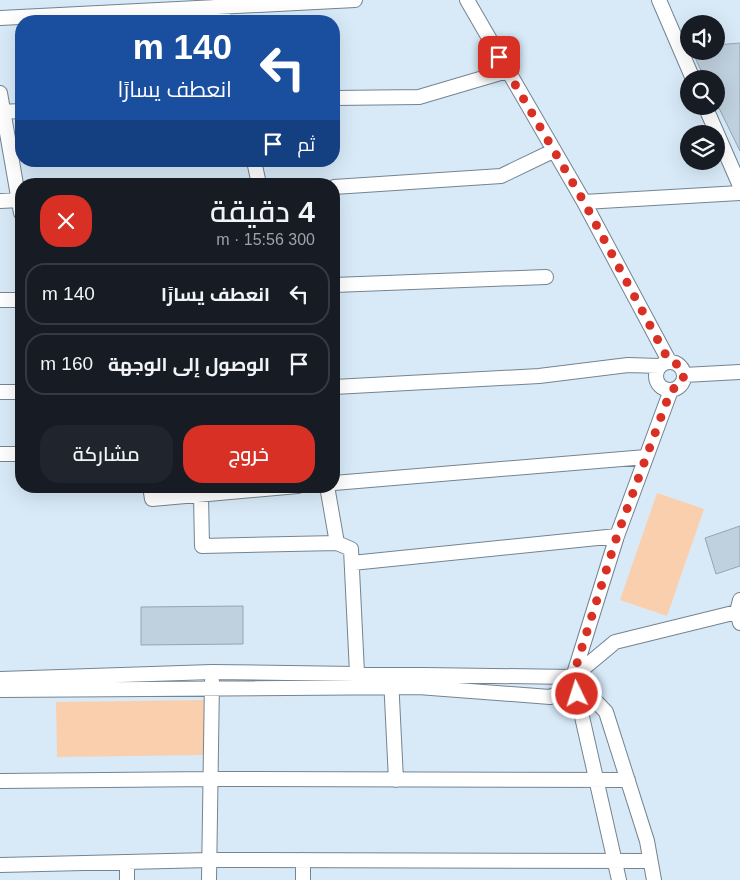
<!DOCTYPE html>
<html lang="ar">
<head>
<meta charset="utf-8">
<style>
  body { margin:0; font-family:Helvetica,Cairo,sans-serif; background:#20242c; color:#f1f3f6; direction:rtl; height:100vh; display:flex; flex-direction:column; font-size:19px; white-space:nowrap }
  * { box-sizing:border-box; margin:0 }
  p { font-size:16px; color:#9ea1a6 }
  .icon { flex:none; width:28px; height:28px; fill:none; stroke:currentColor; stroke-width:2; stroke-linecap:round; stroke-linejoin:round }
  .map { position:relative; flex:1; overflow:hidden; direction:ltr }
  .sheet { position:absolute; left:15px; top:178px; width:325px; height:315px; display:flex; flex-direction:column; background:#171b24; border-radius:20px; box-shadow:0 5px 20px #0002; direction:rtl }
  .sheet>* { flex:none }
  .top-card { position:absolute; left:15px; top:15px; width:325px; height:152px; border-radius:20px; box-shadow:0 5px 20px #0002; direction:rtl; background:#1a4fa0; color:#fff; overflow:hidden }
  .controls { position:absolute; left:680px; top:15px; display:grid; gap:10px }
  .controls a { display:grid; place-items:center; width:45px; height:45px; border-radius:50%; background:#171b24; box-shadow:0 5px 20px #0002; font-size:25px }
  .pin { position:absolute; display:grid; place-items:center; width:42px; height:42px; color:#fff; margin:-21px; border-radius:10px; box-shadow:0 2px 8px #0006 }
  .me { position:absolute; width:55px; margin:-28px; rotate:356deg; stroke-linejoin:round; filter:drop-shadow(0 0 4px #0008) }
  .turn { display:flex; align-items:center; gap:18px; height:105px; padding:0 25px; font-size:22px }
  .turn .icon { width:65px; height:65px; stroke-width:2.5 }
  .turn b { display:block; font-size:35px; line-height:42px }
  .then { display:flex; align-items:center; height:48px; padding:0 25px; background:#0003; gap:10px; font-size:19px }
  .round { display:grid; place-items:center; flex:none; width:52px; height:52px; border-radius:20px; background:#20242c }
  .overview { display:flex; align-items:center; justify-content:space-between; height:85px; padding:0 25px }
  h1 { font-size:30px; font-weight:600; line-height:38px }
  .button { display:flex; gap:10px; margin-top:auto; padding:10px 25px }
  .button a { flex:1; height:58px; border-radius:20px; background:#d93025; color:#fff; font-size:20px; font-weight:600; line-height:58px; text-align:center }
  .button a+a { background:#20242c; color:#f1f3f6 }
  ul { padding:0; list-style:none }
  li { display:flex; align-items:center; gap:15px; height:62px; margin:0 10px 8px; padding:0 15px; border:2px solid #363941; border-radius:20px }
  li div { flex:1 }
  li b { display:block; font-size:19px }
  li em { font-style:normal }
  .map>svg:first-child { display:block }
  .green { fill:#facfae }
  .building { fill:#bfd0de; stroke:#94a5b2 }
  .lines { fill:none; stroke-linecap:round; stroke-linejoin:round }
  .street-casing { stroke:#748491; stroke-width:16 }
  .street { stroke:#fff; stroke-width:14 }
  .route { stroke:#d93025; stroke-width:9; stroke-dasharray:0 16.2 }
</style>
</head>
<body>
<div class="map">
<svg width="740" height="880" viewBox="0 0 740 880">
  <rect width="100%" height="100%" fill="#d8eaf8"/>
  <path class="green" d="M657,493L704,509L667,616L620,600Z
    M204,700L205,755L57,757L56,702Z"/>
  <path class="building" d="M740,43V151L716,102V79H705L692,51H716V45Z
    M740,526V566L716,574L705,538Z
    M243,606V644L141,645V607Z"/>
  <g class="lines">
    <g class="street-casing">
      <path id="street" d="M220,0L224,21
        M467,0L584,202L669,361
        M659,0L693,79
        M0,18L355,0
        M0,93L21,213
        M334,98L419,97L507,71
        M705,106L740,186
        M0,112L21,111
        M254,161L259,184
        M334,187L501,176L553,151
        M0,201L21,200
        M584,202L740,193
        M334,285L546,277
        M0,300H21
        M656 376a14 14 0 1 1 28 0a14 14 0 1 1-28 0Z
        M684,375L740,372
        M334,387L539,376L628,365L659,366
        M0,392H21
        M0,454H21
        M334,483L646,457
        M150,486L152,499L298,486
        M327,486L337,543L351,549L357,673
        M201,495L202,546L337,543
        M352,563L617,536
        M740,600L737,612L740,623
        M391,678L396,780
        M0,679L212,672L573,677L615,642L737,612
        M0,690L418,687L550,697L562,692L573,677L606,712L647,841L654,880
        M0,781L211,779L628,780
        M303,860V880
        M127,862V880
        M0,865L210,860L650,861
        M209,880L212,681
        M619,880L573,677L617,536L671,390"/>
    </g>
    <use href="#street" class="street"/>
  </g>
  <g class="lines">
    <path class="route" d="M499,57L584,202L669,361L679,365L684,375L681,385L671,390L617,536L573,676L577,694"/>
  </g>
</svg>
<div class="controls">
<a><svg class="icon" aria-label="sound" viewBox="0 0 24 24"><path d="M4 9h4l5-4v14l-5-4H4zM17 9q2 3 0 6"/></svg></a>
<a><svg class="icon" aria-label="search" viewBox="0 0 24 24"><circle cx="10" cy="10" r="6"/><path d="M15 15l6 6"/></svg></a>
<a><svg class="icon" aria-label="layers" viewBox="0 0 24 24"><path d="M12 4l9 5-9 5-9-5zM3 14l9 5 9-5"/></svg></a>
</div>
<div class="pin" style="left:499px;top:57px;background:#d93025"><svg class="icon" aria-label="arrive" viewBox="0 0 24 24"><path d="M6 21V4h12l-3 4 3 4H6"/></svg></div>
<svg class="me" style="left:577px;top:694px" viewBox="-20 -20 40 40"><circle r="17" fill="#d93025" stroke="#fff" stroke-width="3"/><path d="M0-11L8 9 0 5-8 9z" fill="#fff"/></svg>
<div class="top-card">
<div class="turn"><svg class="icon" aria-label="left" viewBox="0 0 24 24"><path d="M17 20v-9H6M10 6l-5 5 5 5"/></svg><div><b>140 m</b>انعطف يسارًا</div></div>
<div class="then">ثم<svg class="icon" aria-label="arrive" viewBox="0 0 24 24"><path d="M6 21V4h12l-3 4 3 4H6"/></svg></div>
</div>
<section class="sheet">
<div class="overview"><div><h1>4 دقيقة</h1><p>300 m · 15:56</p></div><a class="round" style="background:#d93025;color:#fff"><svg class="icon" aria-label="close" viewBox="0 0 24 24"><path d="M6 6l12 12M18 6L6 18"/></svg></a></div>
<ul>
<li><svg class="icon" aria-label="left" viewBox="0 0 24 24"><path d="M17 20v-9H6M10 6l-5 5 5 5"/></svg><div><b>انعطف يسارًا</b></div><em>140 m</em></li>
<li><svg class="icon" aria-label="arrive" viewBox="0 0 24 24"><path d="M6 21V4h12l-3 4 3 4H6"/></svg><div><b>الوصول إلى الوجهة</b></div><em>160 m</em></li>
</ul>
<div class="button"><a>خروج</a><a>مشاركة</a></div>
</section>
</div>
</body>
</html>
